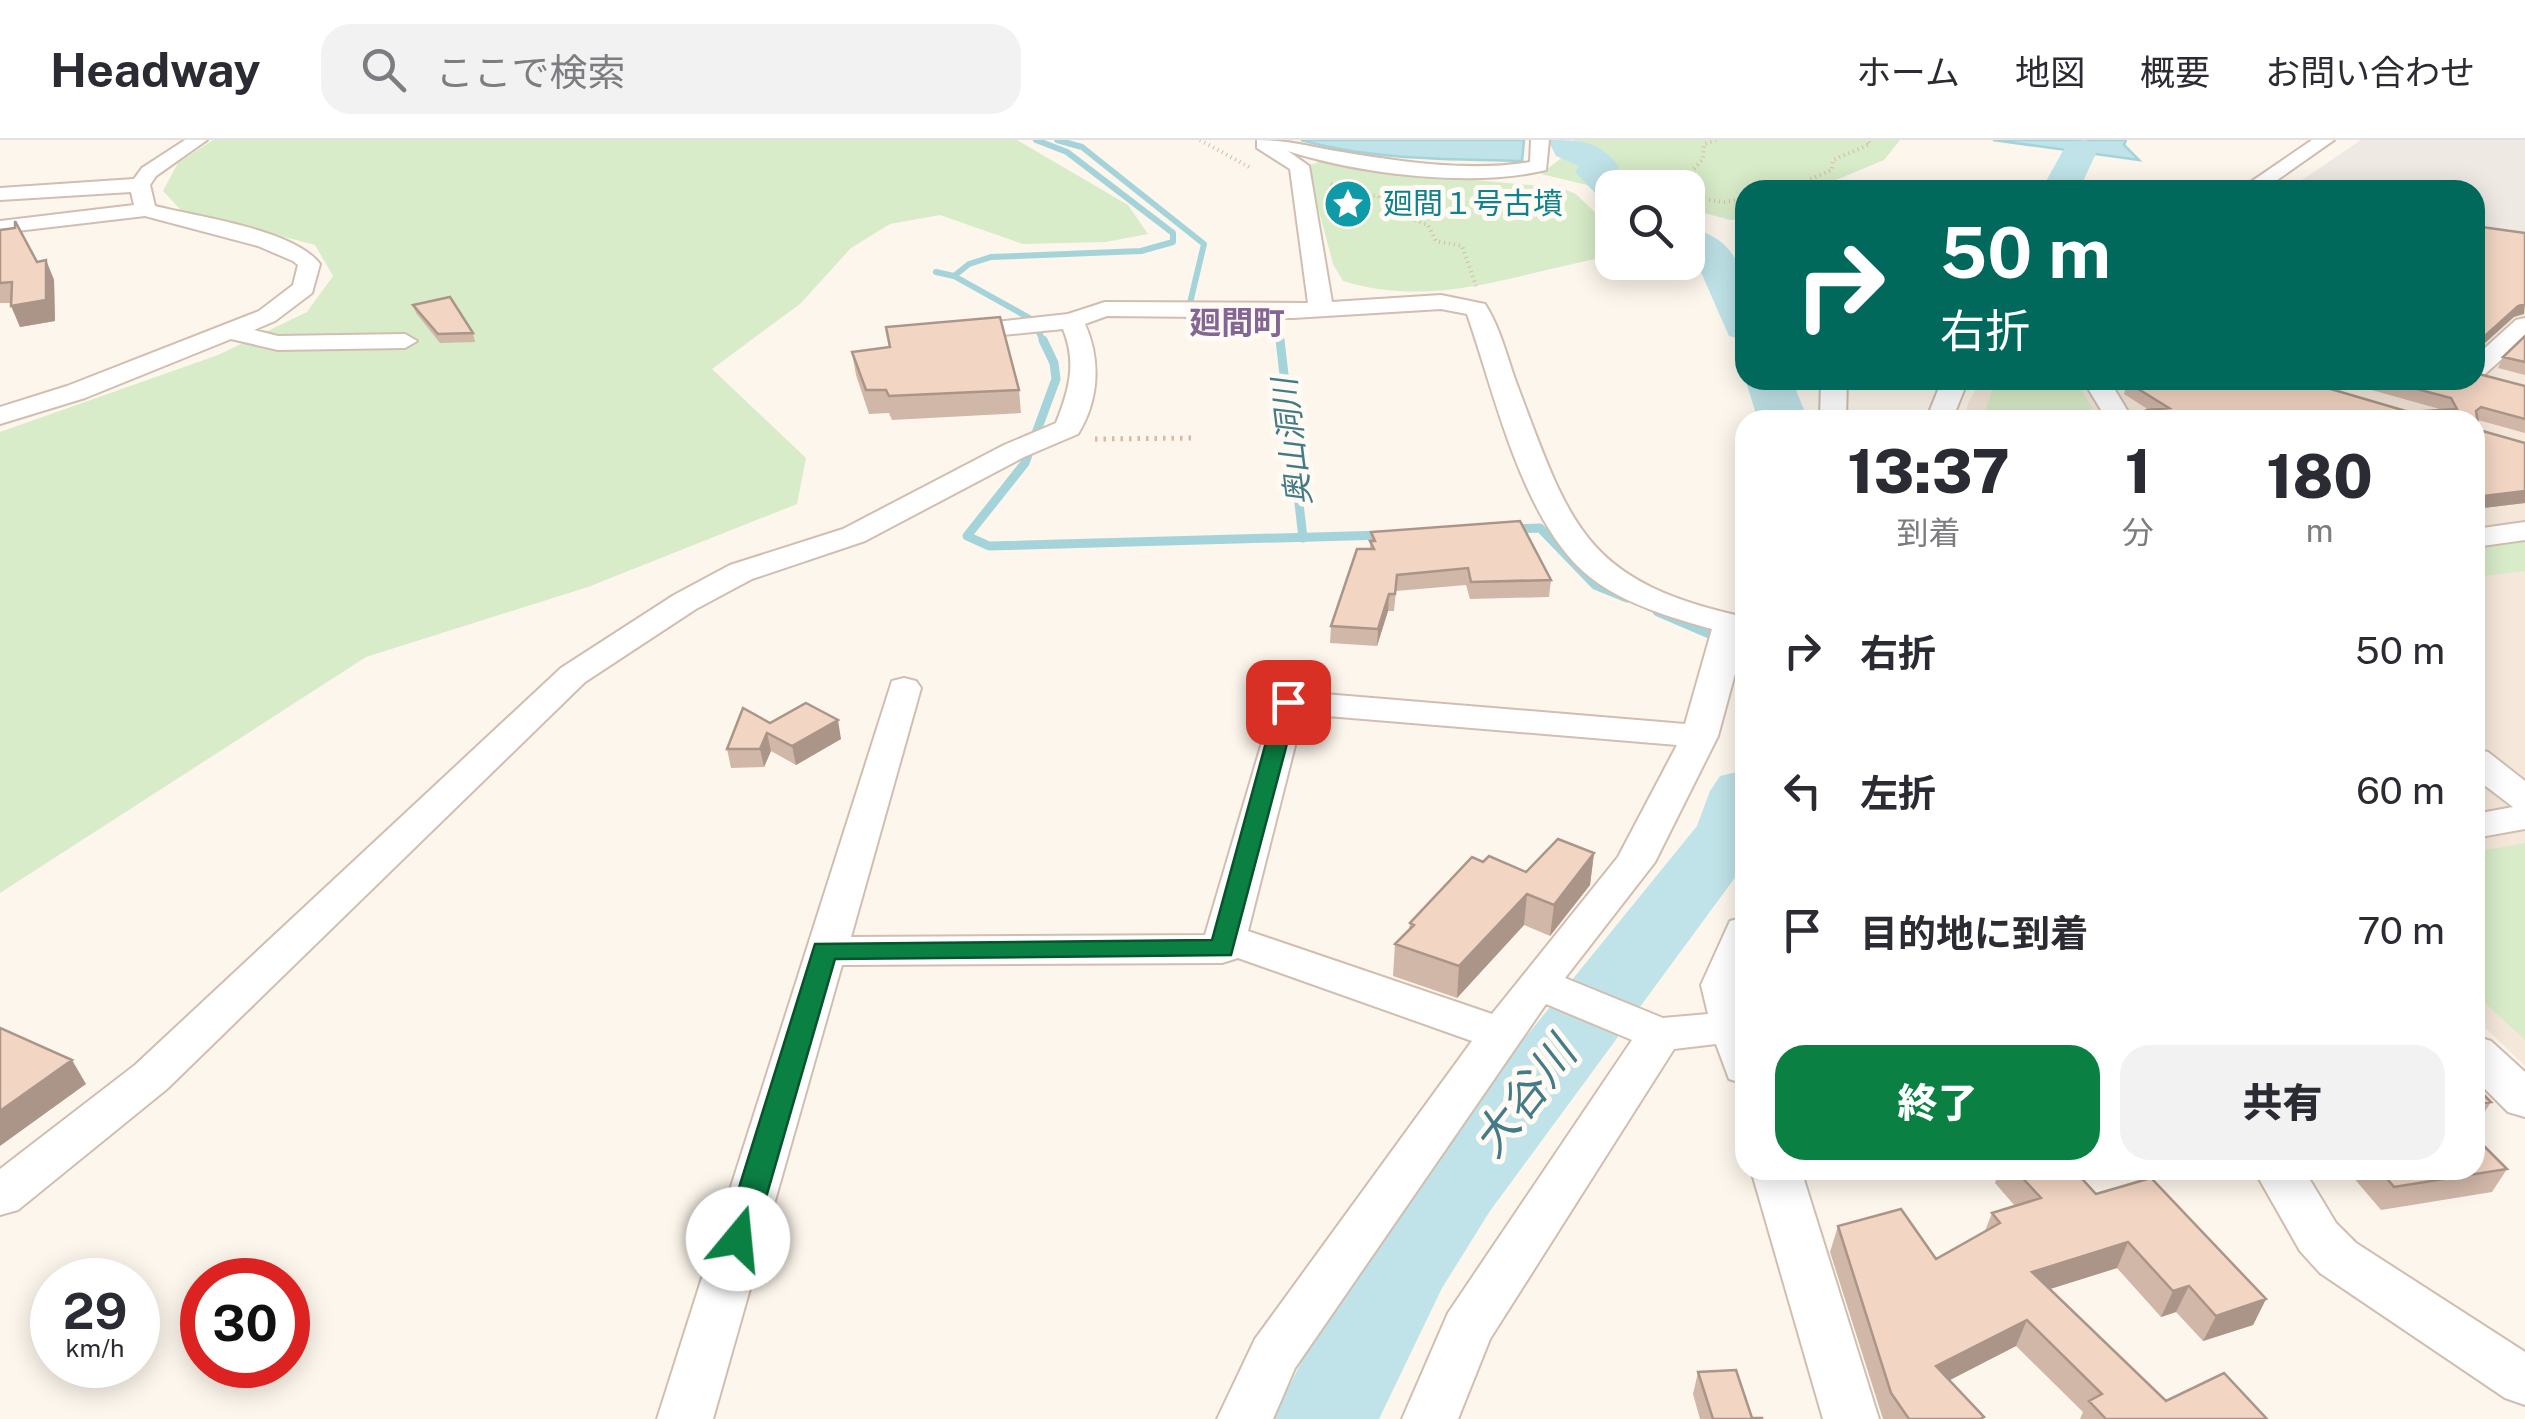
<!DOCTYPE html>
<html lang="ja">
<head>
<meta charset="utf-8">
<style>
  body { margin:0; font-family:"Public Sans","Noto Sans JP",sans-serif; background:#f2f2f3; color:#2b2b33; height:100vh; display:flex; flex-direction:column; font-size:38px; white-space:nowrap }
  * { box-sizing:border-box; margin:0 }
  p { font-size:32px; color:#7c7c81 }
  .icon { flex:none; width:55px; height:55px; fill:none; stroke:currentColor; stroke-width:2; stroke-linecap:round; stroke-linejoin:round }
  .map { position:relative; flex:1; overflow:hidden }
  .details { position:absolute; left:1735px; top:270px; width:750px; height:770px; display:flex; flex-direction:column; background:#fff; border-radius:30px; box-shadow:0 5px 25px #0003 }
  .details>* { flex:none }
  .top-card { position:absolute; left:1735px; top:40px; width:750px; height:210px; border-radius:30px; box-shadow:0 5px 25px #0003; background:#00695c; color:#fff; overflow:hidden }
  .controls { position:absolute; left:1595px; top:30px; display:grid; gap:20px }
  .controls a { display:grid; place-items:center; width:110px; height:110px; border-radius:20px; background:#fff; box-shadow:0 5px 25px #0003; font-size:50px }
  .speed { position:absolute; left:30px; top:1118px; display:flex; gap:20px; font-size:50px; font-weight:700; text-align:center }
  .speed>* { display:grid; place-content:center; width:130px; height:130px; border-radius:50%; background:#fff; box-shadow:0 5px 25px #0003; line-height:1 }
  .speed small { font-size:25px; font-weight:400 }
  .speed .limit { border:15px solid #d22; background:#fff; color:#111 }
  .pin { position:absolute; display:grid; place-items:center; width:85px; height:85px; color:#fff; margin:-42px; border-radius:20px; box-shadow:0 5px 15px #0006 }
  .me { position:absolute; width:110px; margin:-55px; rotate:17deg; stroke-linejoin:round; filter:drop-shadow(0 0 8px #0008) }
  .turn { display:flex; align-items:center; gap:35px; height:210px; padding:0 40px; font-size:45px }
  .turn .icon { width:130px; height:130px; stroke-width:2.5 }
  .turn b { display:block; font-size:70px; line-height:85px }
  .eta { display:flex; justify-content:space-evenly; align-items:center; height:170px; text-align:center }
  .eta b { font-size:60px; font-weight:800; line-height:70px }
  .button { display:flex; gap:20px; margin-top:auto; padding:20px 40px }
  .button a { flex:1; height:115px; border-radius:30px; background:#0b8043; color:#fff; font-size:40px; font-weight:800; line-height:115px; text-align:center }
  .button a+a { background:#f2f2f3; color:#2b2b33 }
  ul { padding:0; list-style:none }
  li { display:flex; align-items:center; gap:30px; height:140px; padding:0 40px }
  li div { flex:1 }
  li b { display:block; font-size:38px }
  li em { font-style:normal }
  header { display:flex; align-items:center; gap:60px; box-sizing:border-box; height:140px; padding:0 50px; background:#fff; border-bottom:2px solid #e1e1e2 }
  header strong { font-size:48px }
  nav { display:flex; gap:55px; margin-inline-start:auto; font-size:35px }
  .search { width:700px; height:90px; background:#f2f2f3; display:flex; align-items:center; gap:25px; box-sizing:border-box; padding:0 35px; border-radius:30px; color:#7c7c81; font-size:38px }
  .map>svg:first-child { display:block }
  .residential { fill:#f5e8da }
  .industrial { fill:#efe9e4 }
  .green { fill:#d8ecc9 }
  .water { fill:#bfe3e8; stroke:#a5d3da; stroke-width:2.5 }
  .lines { fill:none; stroke-linecap:round; stroke-linejoin:round }
  .stream-far2 { stroke:#a5d3da; stroke-width:6 }
  .stream-far1 { stroke:#a5d3da; stroke-width:9 }
  .stream { stroke:#a5d3da; stroke-width:11 }
  .river { fill:#bfe3e8; fill-rule:evenodd }
  .minor-casing { stroke:#d1beb0; stroke-width:4 }
  .path-far1 { stroke:#d9b8a5; stroke-width:4; stroke-dasharray:1 4; stroke-linecap:butt }
  .path { stroke:#d9b8a5; stroke-width:5; stroke-dasharray:2.5 6; stroke-linecap:butt }
  .minor { fill:#fff; fill-rule:evenodd }
  .wall { fill:#d1b7a8 }
  .shaded-wall { fill:#aa9588 }
  .building { fill:#f3d5c3; stroke:#aa9588; stroke-width:2.5 }
  .route { fill:#0b8043; stroke:#07532c; stroke-width:2.5 }
  .labels { text-anchor:middle; stroke-width:10; stroke-linejoin:round; paint-order:stroke }
  .far-culture-label { font-size:30px; fill:#0d838f; stroke:#fffaf3; text-anchor:start }
  .far-quarter-label { font-size:32px; font-weight:bold; fill:#846695; stroke:#fffaf3 }
  .far-water-label { font-size:32px; font-style:italic; fill:#437c86; stroke:#fffaf3 }
  .near-water-label { font-size:45px; font-style:italic; fill:#437c86; stroke:#fffaf3 }
</style>
</head>
<body>
<header>
<strong>Headway</strong>
<div class="search"><svg class="icon" aria-label="search" viewBox="0 0 24 24"><circle cx="10" cy="10" r="6"/><path d="M15 15l6 6"/></svg>ここで検索</div>
<nav><a>ホーム</a><a>地図</a><a>概要</a><a>お問い合わせ</a></nav>
</header>
<div class="map">
<svg width="2525" height="1279" viewBox="0 0 2525 1279">
  <rect width="100%" height="100%" fill="#fdf6ec"/>
  <path class="residential" d="M2475,92L2525,100V926L2475,878V280H1965L1968,263L1981,240H2475Z"/>
  <path class="industrial" d="M2361,0H2525V92L2475,84V50H2287Z"/>
  <path class="green" d="M213,0H1017L1128,65L1148,94L1106,102L1023,104L940,75L890,84L851,108L800,164L712,229L806,318L797,364L588,447L366,517L0,753V292L218,215L307,172L333,136L315,105L181,70L163,51L178,23Z
    M1574,0H1900L1884,20L1812,50H1745V79L1731,80L1688,69V48H1612V51L1541,34L1574,8Z
    M1325,20H1357L1465,39L1561,48L1576,54L1612,89V116C1518,132 1438,170 1343,141L1333,124L1307,26Z
    M1997,240H2076L2099,280H1981Z
    M2525,400V431L2475,437V408Z
    M2525,703V900L2475,854V712Z"/>
  <path class="water" d="M1301,0H1524L1522,21C1450,19 1371,20 1301,0Z
    M1993,0H2126L2124,5L2139,20Z"/>
  <g class="lines">
    <path class="stream-far2" d="M1057,0L1082,7L1204,104L1190,163
      M936,132L954,136L1033,180L1044,203
      M954,136L969,124L991,117L1141,111L1173,102V93L1067,12L1036,0
      M1187,177H1277L1280,203"/>
    <path class="stream-far1" d="M1043,200L1054,223L1056,239L1025,323L967,396L989,406L1384,395
      M1280,200L1303,398
      M1512,389L1540,388L1595,445L1627,458"/>
    <path class="stream" d="M1658,471L1714,495"/>
    <path class="river" d="M1548,0C1577,0 1601,0 1619,27L1615,32L1630,48H1612V60L1599,57L1575,32L1579,26L1556,16Z
      M2086,0L2098,9L2079,50H2041L2068,2Z
      M1688,87C1750,102 1745,148 1745,200L1729,196L1700,130L1688,119Z
      M1745,239L1792,240L1808,280H1758Z
      M1745,630V724L1490,1071L1442,1148L1379,1279H1273L1328,1168L1425,1021L1697,686L1710,651L1720,636Z"/>
    <g class="minor-casing">
      <path id="minor" d="M185,0H207L156,36L150,45L155,66C198,77 293,89 320,124L312,153L275,181L254,190L278,196L405,194L417,201L405,208L278,210L231,199L85,258L0,284V267L67,246L259,171L293,145L298,125L293,121L258,106L145,76L0,93V81L134,65L131,52L0,60V48L134,39L142,28Z
        M1257,0C1288,0 1312,7 1342,12C1402,22 1469,32 1530,22L1531,0H1549L1546,30C1473,48 1359,34 1288,11L1309,26L1332,162L1441,155L1485,164C1500,187 1507,217 1516,242C1570,384 1582,442 1745,477V497L1718,596L1655,722L1565,838L1663,878L1708,874L1701,845L1730,781L1745,777V944L1729,939L1716,904L1674,909L1490,1199L1458,1279H1402L1448,1173L1632,900L1546,864L1295,1228L1273,1279H1217L1255,1199L1472,901L1238,818L1222,823L842,825L713,1279H657L892,541L904,538L916,541L921,548L851,797L1205,795L1276,555L1288,551L1685,584L1712,489C1672,478 1625,464 1591,438C1523,385 1495,254 1467,174L1441,169L1293,178L1107,176L1085,184C1101,220 1099,260 1078,294L1024,317L865,401L752,439L696,469L585,542L167,949L18,1070L0,1075V1029L135,925L561,528L674,455L730,425L843,389L1004,305L1056,283C1069,250 1077,223 1063,189L952,200L943,198L940,193L943,188L1068,174L1105,162L1308,163L1290,29L1257,8ZM1303,574L1677,605L1618,717L1492,874L1248,791Z
        M2312,0H2334L2263,50H2239Z
        M2525,178V198L2484,235L2475,238V217L2516,180Z
        M1821,240H1847L1846,280H1820Z
        M1942,240H1968L1952,280H1926Z
        M2083,240H2109L2133,280H2107Z
        M2525,382V400L2475,407V389Z
        M2475,609L2488,612L2525,641V689L2475,698V674L2513,667L2475,638Z
        M2475,896L2491,901L2525,932V977L2508,972L2475,939Z
        M1751,1030H1801L1879,1279H1823Z
        M2254,1030H2304L2336,1083L2356,1103L2525,1212V1265L2505,1258L2320,1133L2300,1111Z"/>
    </g>
    <path class="path-far1" d="M1200,0L1249,27
      M1716,0L1704,4L1703,19L1693,30L1694,57L1723,62L1745,59
      M1331,44L1348,53L1378,56L1392,72L1428,85L1436,101L1462,106L1476,146
      M1801,50L1808,40L1832,30L1833,20L1870,4L1867,0"/>
    <path class="path" d="M1095,299L1196,298"/>
    <use href="#minor" class="minor"/>
  </g>
  <path class="wall" d="M15,88L37,122L46,120L54,140L55,181L20,187L11,163H0V90Z
    M413,165L473,193L475,202L440,203L416,173Z
    M886,187L1019,250L1021,273L892,280L889,273L869,274L856,235L852,212L889,208Z
    M2525,196V235L2498,228L2503,217Z
    M2336,240H2475L2525,246V293L2478,280L2479,290L2525,303V363L2475,369V280H2145L2149,270L2124,254L2127,242L2409,272L2443,270Z
    M1371,392L1551,440L1549,457L1470,459L1466,445L1396,451L1394,471H1388L1377,506L1330,503L1331,486L1370,409Z
    M770,583L841,599L796,625L771,611L764,627L731,628L727,609Z
    M1594,713L1590,745L1550,796L1524,785L1457,858L1393,836L1395,804L1409,790L1410,783L1483,722L1526,732Z
    M2475,946L2491,962L2477,984L2475,985Z
    M2507,1029L2492,1052L2381,1070L2347,1030Z
    M1999,1030H2074L2096,1054L2266,1159L2253,1185L2203,1201L2176,1172L2161,1177L2117,1128L2049,1149L2166,1261L2267,1279H2080L2083,1272L2016,1206L1949,1240L1983,1279H1883L1830,1112L1838,1086L1936,1119L1985,1091L1992,1073L2015,1066L1995,1043Z
    M1698,1232L1752,1278L1762,1279H1700L1693,1254Z"/>
  <path class="shaded-wall" d="M46,120L54,140L55,181L20,187L11,166Z
    M2525,164L2524,174L2514,177L2475,212L2477,203L2518,166Z
    M2525,351V363L2475,369V357Z
    M1389,454L1388,471L1377,506L1378,489Z
    M838,580L841,599L796,625L792,606Z
    M767,593L771,611L764,627L760,609Z
    M1594,713L1590,745L1550,796L1554,765Z
    M1527,754L1524,785L1457,858L1459,826Z
    M72,920L86,944L0,1006V971Z
    M2128,1102L2117,1128L2022,1158L2032,1132Z
    M2189,1146L2176,1172L2161,1177L2173,1151Z
    M2266,1159L2253,1185L2203,1201L2216,1176Z
    M2027,1180L2016,1206L1927,1252L1936,1226Z"/>
  <path class="building" d="M15,81L37,122L46,120V160L11,166L12,142L0,143V90L15,88Z
    M2475,86L2525,93V164L2518,166L2477,203L2475,225Z
    M450,157L473,193L438,194L413,165Z
    M1000,177L1019,250L889,256L886,250H866L852,212L890,207L886,187Z
    M2525,196V222L2503,217Z
    M2475,233L2525,246V279L2481,267L2476,271L2479,290L2525,303V351L2475,357V280H2156L2147,274H2153L2148,270L2169,268L2127,242L2136,240H2300L2409,272L2457,269L2451,258L2383,240H2475Z
    M1520,381L1551,440L1471,442L1468,428L1397,435L1395,454H1389L1378,489L1331,486L1357,409H1374L1370,401H1375L1371,392Z
    M806,563L838,580L792,606L767,593L760,609H727L743,568L770,583Z
    M1558,699L1594,713L1554,765L1527,754L1459,826L1395,804L1414,785L1410,783L1472,717L1483,722L1489,716L1526,732Z
    M0,888L72,920L0,971Z
    M2475,946L2491,962L2475,964Z
    M2475,997L2507,1029L2394,1047L2380,1030H2475Z
    M2015,1030H2074L2096,1054L2151,1038L2266,1159L2216,1176L2189,1146L2173,1151L2128,1102L2032,1132L2166,1261L2224,1233L2267,1279H2106L2089,1261L2102,1254L2027,1180L1936,1226L1984,1277L1980,1279H1909L1891,1253L1838,1086L1901,1069L1936,1119L2000,1083L1992,1073L2041,1058Z
    M1736,1230L1752,1278H1762V1279H1713L1698,1232Z"/>
  <path class="route" d="M1288,556L1298,562L1231,815L835,819L754,1099L749,1108L738,1111L728,1108L723,1099L815,804L1212,800L1277,562Z"/>
  <defs>
    <g id="sight-disc" transform="scale(2.5)"><circle r="9.5" fill="#0f9aa8" stroke="#fffaf3"/><path d="M0-6L1.8-2.2L6-1.7L2.9 1.2L3.7 5.4L0 3.3L-3.7 5.4L-2.9 1.2L-6-1.7L-1.8-2.2Z" fill="#fff"/></g>
  </defs>
  <g fill-rule="evenodd">
    <use href="#sight-disc" x="1348" y="64"/>
  </g>
  <g class="labels">
    <g class="far-culture-label">
      <text x="1383" y="74">廻間１号古墳</text>
    </g>
    <g class="far-quarter-label">
      <text x="1237" y="194">廻間町</text>
    </g>
    <g class="far-water-label">
      <text transform="translate(1292 302) rotate(-97)" y="11">奥山洞川</text>
    </g>
    <g class="near-water-label">
      <text transform="translate(1524 957) rotate(-52)" y="16">大谷川</text>
    </g>
  </g>
</svg>
<div class="controls">
<a><svg class="icon" aria-label="search" viewBox="0 0 24 24"><circle cx="10" cy="10" r="6"/><path d="M15 15l6 6"/></svg></a>
</div>
<div class="speed"><div>29<small>km/h</small></div><div class="limit">30</div></div>
<div class="pin" style="left:1288px;top:562px;background:#d93025"><svg class="icon" aria-label="arrive" viewBox="0 0 24 24"><path d="M6 21V4h12l-3 4 3 4H6"/></svg></div>
<svg class="me" style="left:738px;top:1099px" viewBox="-20 -20 40 40"><circle r="19" fill="#fff"/><path d="M0-13L10 11 0 6-10 11z" fill="#0b8043"/></svg>
<div class="top-card">
<div class="turn"><svg class="icon" aria-label="right" viewBox="0 0 24 24"><path d="M7 20v-9h11M14 6l5 5-5 5"/></svg><div><b>50 m</b>右折</div></div>
</div>
<section class="details">
<div class="eta">
<div><b>13:37</b><p>到着</p></div>
<div><b>1</b><p>分</p></div>
<div><b>180</b><p>m</p></div>
</div>
<ul>
<li><svg class="icon" aria-label="right" viewBox="0 0 24 24"><path d="M7 20v-9h11M14 6l5 5-5 5"/></svg><div><b>右折</b></div><em>50 m</em></li>
<li><svg class="icon" aria-label="left" viewBox="0 0 24 24"><path d="M17 20v-9H6M10 6l-5 5 5 5"/></svg><div><b>左折</b></div><em>60 m</em></li>
<li><svg class="icon" aria-label="arrive" viewBox="0 0 24 24"><path d="M6 21V4h12l-3 4 3 4H6"/></svg><div><b>目的地に到着</b></div><em>70 m</em></li>
</ul>
<div class="button"><a>終了</a><a>共有</a></div>
</section>
</div>
</body>
</html>
